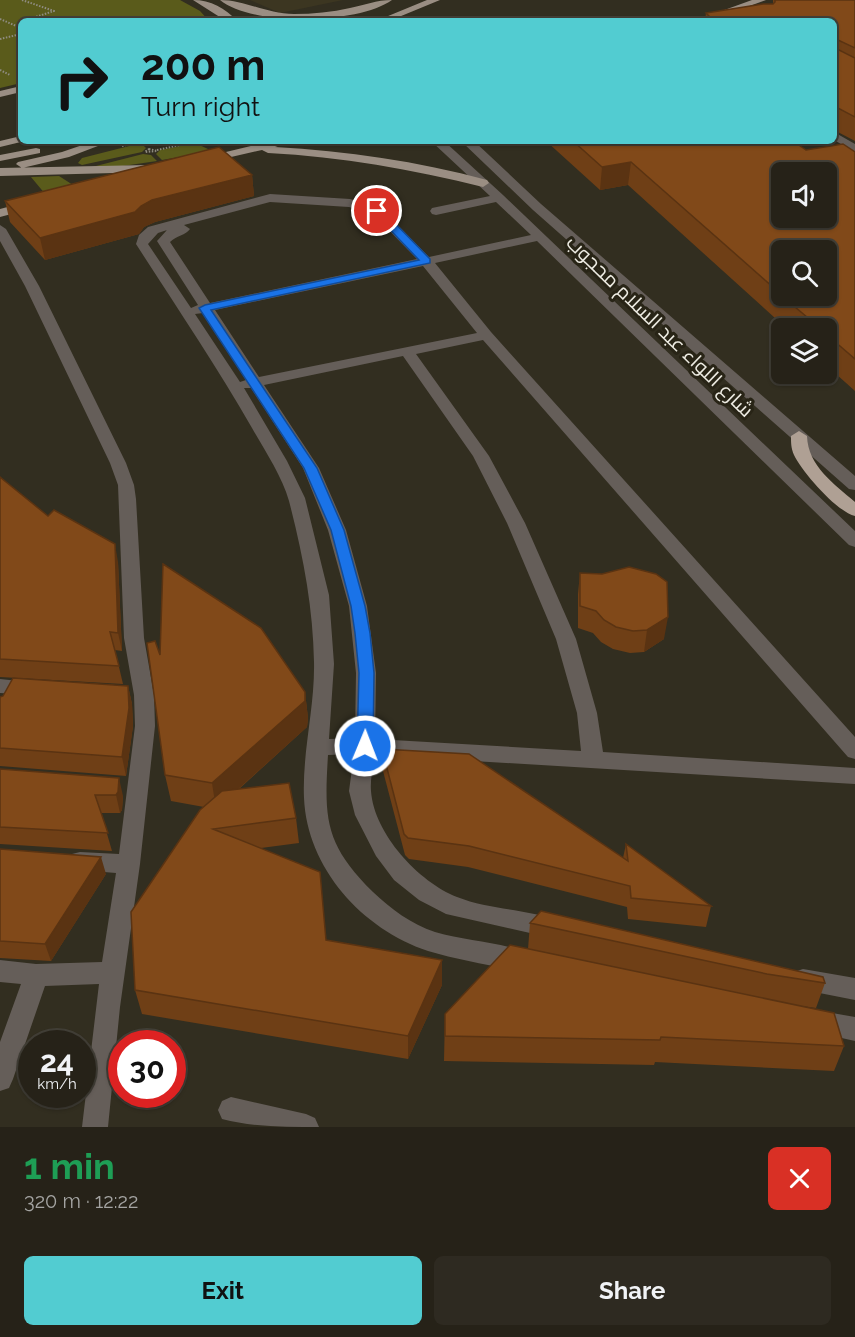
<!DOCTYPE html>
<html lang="en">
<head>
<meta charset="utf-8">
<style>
  body { margin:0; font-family:Raleway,Cairo,sans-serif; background:#2e2a21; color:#f1f3f6; height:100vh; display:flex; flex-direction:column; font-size:22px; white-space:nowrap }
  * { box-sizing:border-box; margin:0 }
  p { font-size:20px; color:#a4a4a2 }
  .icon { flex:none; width:33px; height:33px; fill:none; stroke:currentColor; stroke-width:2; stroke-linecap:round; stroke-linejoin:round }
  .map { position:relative; height:1127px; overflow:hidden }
  .sheet { display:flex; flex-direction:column; background:#262218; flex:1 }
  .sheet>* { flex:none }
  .guide { position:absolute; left:18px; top:18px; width:819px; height:126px; border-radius:9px; box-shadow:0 2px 4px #0004,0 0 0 2px #423f37; background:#52ccd1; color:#111; overflow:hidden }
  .buttons { position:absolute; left:771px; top:162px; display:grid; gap:12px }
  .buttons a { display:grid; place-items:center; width:66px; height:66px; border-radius:9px; background:#262218; box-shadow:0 2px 4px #0004,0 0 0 2px #423f37; font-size:30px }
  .speed { position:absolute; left:18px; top:1030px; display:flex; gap:12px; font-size:30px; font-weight:700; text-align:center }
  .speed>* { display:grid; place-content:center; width:78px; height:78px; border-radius:50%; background:#262218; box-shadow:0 2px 4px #0004,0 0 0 2px #423f37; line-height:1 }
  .speed small { font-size:15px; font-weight:400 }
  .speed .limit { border:9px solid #d22; background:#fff; color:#111 }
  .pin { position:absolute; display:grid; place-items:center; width:51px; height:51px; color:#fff; margin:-26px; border:3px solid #fff; border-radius:50%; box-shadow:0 2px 6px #0007 }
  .me { position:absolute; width:66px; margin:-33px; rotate:1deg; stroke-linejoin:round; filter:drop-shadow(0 0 4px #0008) }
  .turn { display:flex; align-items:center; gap:21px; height:126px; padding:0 24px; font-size:27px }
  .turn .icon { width:78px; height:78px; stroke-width:2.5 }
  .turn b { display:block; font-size:42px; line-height:51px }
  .round { display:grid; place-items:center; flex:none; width:63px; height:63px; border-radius:9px; background:#2e2a21 }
  .summary { display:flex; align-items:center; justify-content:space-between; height:102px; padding:0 24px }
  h1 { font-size:36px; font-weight:700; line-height:45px; color:#1e9e55 }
  .button { display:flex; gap:12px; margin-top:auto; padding:12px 24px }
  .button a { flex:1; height:69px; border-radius:9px; background:#52ccd1; color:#111; font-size:24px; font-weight:700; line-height:69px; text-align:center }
  .button a+a { background:#2e2a21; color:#f1f3f6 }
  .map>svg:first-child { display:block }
  .built { fill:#3c3621 }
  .green { fill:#5a5b1b }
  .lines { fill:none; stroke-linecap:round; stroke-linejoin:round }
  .path { stroke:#8f8c81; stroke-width:2; stroke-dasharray:1.5 1.5; stroke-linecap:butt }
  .minor { fill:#655e59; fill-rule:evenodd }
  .major { fill:#9a8e83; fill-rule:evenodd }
  .highway { fill:#afa094; fill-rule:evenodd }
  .wall { fill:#6f3f16; fill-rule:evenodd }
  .shaded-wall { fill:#5a3312 }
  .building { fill:#814919; stroke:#5a3312; stroke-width:1.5; fill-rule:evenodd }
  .route { fill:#1a73e8; stroke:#114b97; stroke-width:1.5 }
  .labels { text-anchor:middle; stroke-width:6; stroke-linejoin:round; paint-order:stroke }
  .street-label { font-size:20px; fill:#edebe2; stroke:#282416 }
</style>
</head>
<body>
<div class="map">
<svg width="855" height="1127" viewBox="0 0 855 1127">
  <rect width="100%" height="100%" fill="#322e20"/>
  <path class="built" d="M250,0H343L280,13Z"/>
  <path class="green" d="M0,0H180L200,11L209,21H21V83L0,88Z
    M141,143L146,148L142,152L82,165L78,163L82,158Z
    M195,143L208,149L219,150L162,160L156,154L160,150Z
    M143,154L151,155L157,161L116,167H92Z
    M59,176L73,185L46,195L31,177Z"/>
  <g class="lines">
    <path class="path" d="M22,0L54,11L23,21
      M0,19L21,28
      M0,39L21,34
      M0,70L10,75
      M122,146L143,141
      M149,149L157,151L145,152Z
      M157,150L198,141"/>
    <path class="minor" d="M834,132L855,144V152L834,140Z
      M431,141H444L503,195L855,531V547L849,545L537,241L435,263L491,332L855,737V759L848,757L483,340L416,354L489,456L525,523L576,639L597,713L603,752L855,768V784L375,755C373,766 370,780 371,791C374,834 419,882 457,897C490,910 527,909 560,921L564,928L560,935L552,938L446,914L419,900L394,880L376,856L355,815L349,791L354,754L328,755C324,820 325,844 373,892C391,909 411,924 435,932C466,941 499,942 530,953L533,961L530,969L521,972C490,965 458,960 428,951C362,929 307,868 304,798C302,753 315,707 314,662C313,607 303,555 289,501C282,476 265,451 252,428C216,365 175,305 136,244L139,235L148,227L270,194L350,199L381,208L429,257L531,235L496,202L436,215L432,214L430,211L432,208L490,196ZM270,202L349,207L373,214L417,259L210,303L170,242C176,236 186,235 190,229L184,225ZM173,228L167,230L157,241L198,305L191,308L148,244L158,233ZM423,266L477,333L259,377L215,310ZM203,313L246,380L240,382L195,314ZM403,356L473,456L507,523L556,639L577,713L581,751L375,739L376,673L367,606L346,530L319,468L264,385ZM244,388H251L303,468L328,530L349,606L356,673L355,738L329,739L334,664L329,595L305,498L287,461Z
      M461,141H474L541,204L855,476V490L849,489L533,210Z
      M0,225L6,229L39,286L126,463L134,485L136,499L144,638L154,695L155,726L140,864L120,1007L108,1127H82L99,984L45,986L13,1079L9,1088L0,1091V1042L21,984L0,982V960L36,964L102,962L116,873L80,870L72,868L69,861L72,854L80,852L119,854L135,726L134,695L124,638L118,485L110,463L25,286L0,241Z
      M0,679L38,683L41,688L38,693L31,695L0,693Z
      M803,969L855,978V1000L794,988L791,980L794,972Z
      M815,1010L855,1017V1041L806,1030L802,1022L806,1014Z
      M231,1097L306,1114L315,1118L319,1127C287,1127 252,1127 222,1119L218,1110L222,1101Z"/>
    <path class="major" d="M193,0C211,0 225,8 237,21H226Z
      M220,0C245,0 267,14 294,14C313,14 332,12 350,8C365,5 376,0 392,0C359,24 253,27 220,0Z
      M427,0H440L389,21H376Z
      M752,0H766L708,21H694Z
      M21,86V92L0,97V91Z
      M21,136V141H25L0,147V141Z
      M94,141H111L69,157L22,168L16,164L18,162L62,152Z
      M271,141H291L275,147C347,151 417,161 487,180L489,183L483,187C411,169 342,157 268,153L262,150L205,163L199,160L201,158Z
      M36,148L40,149V153L0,161V155Z
      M148,165L154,169L152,172L0,176V168Z
      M30,201L34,202L36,205L34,208L0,217V209Z"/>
    <path class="highway" d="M799,431L807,436C808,466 834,484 855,502V516C837,512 802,472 794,455C791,448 791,443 791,436Z"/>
  </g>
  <path class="wall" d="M773,0H855V141L834,130V21H705L706,13L773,4Z
    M546,141H793L806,150L855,152V391L826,365V328H786L628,185L600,190ZM782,250L826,296H782Z
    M252,175L254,196L155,222L144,227L139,234L45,260L10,222L5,201Z
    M0,477L48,516L118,562L122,651L115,650L123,684L0,677Z
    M580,573L664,639L644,652L630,653L613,649L601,642L593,633L578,628V594Z
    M160,655L305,692L308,718L307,727L239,789L296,818L299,843L261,848L326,940L442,960V985L408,1059L142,1014L135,990L204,807L171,801L165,775Z
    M128,686L132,704L133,726L126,776L0,766V697Z
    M382,749L623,858L626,844L711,906L706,927L628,919L627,907L468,867L409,859L405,855L383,771Z
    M0,769L123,796L122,810L120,813H101L112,851L0,844Z
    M0,849L106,874L51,961L0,958Z
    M530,923L825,983L816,1008L801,1006L844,1046L834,1071L655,1062L654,1065L444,1061L445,1014L528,949Z"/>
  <path class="shaded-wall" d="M631,162L628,185L600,190L602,167Z
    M252,175L254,196L155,222L144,227L139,234L45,260L40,238L141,206L152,200Z
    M115,544L118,562L122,651L118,633Z
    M668,617L664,639L644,652L647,630Z
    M128,686L132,704L133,726L126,776L122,757Z
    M305,692L308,718L307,727L216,809L212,783Z
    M119,778L123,796L122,810L120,813L116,795Z
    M101,857L106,874L51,961L45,944Z
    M442,960V985L408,1059V1036Z"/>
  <path class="building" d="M775,0H855V48L836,39L837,49L855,58V117L834,106V21H714L706,13L763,4H773L775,2Z
    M573,141H793L806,150L843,144L855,152V359L826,334V328H820L782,296H826V250H782V295L631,162L602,167ZM782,172H826V218H782Z
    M219,147L252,175L152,200L141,206L135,212L40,238L5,201Z
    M0,477L48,516L54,510L115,544L118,633L110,632L119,666L0,659Z
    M163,564L261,628L305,692V701L212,783L165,775L147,643L155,641L160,655Z
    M629,567L656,574L667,582L668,617L647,630L633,631L616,627L604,620L596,611L580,606V573L602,574Z
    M13,678L128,686L129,708L122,757L0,748V697L3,696Z
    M382,749L469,754L628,861L626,844L711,906L631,898L630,886L469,846L408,838L404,834Z
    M0,769L119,778L118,792L116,795H95L108,833L0,827Z
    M289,783L296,818L213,829L320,872L326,940L442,960L408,1036L135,990L131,912L200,810L222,791Z
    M0,849L101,857L45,944L0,941Z
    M541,911L823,977L825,983L767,974L530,923Z
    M510,945L834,1013L844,1046L661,1037L660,1040L445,1036V1014Z"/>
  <path class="route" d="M374,209H381L430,259V263L211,310L317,468L344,530L365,606L370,633L374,673L373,746L370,750H359L357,746L359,673L355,633L351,606L331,530L304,468L199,308L205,305L419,260L374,213Z"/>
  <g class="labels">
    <g class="street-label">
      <text transform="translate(660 326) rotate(44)" y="7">شارع اللواء عبد السلام محجوب</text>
    </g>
  </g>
</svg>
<div class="buttons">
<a><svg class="icon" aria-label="sound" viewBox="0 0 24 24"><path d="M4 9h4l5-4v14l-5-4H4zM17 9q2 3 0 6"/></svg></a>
<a><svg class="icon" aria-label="search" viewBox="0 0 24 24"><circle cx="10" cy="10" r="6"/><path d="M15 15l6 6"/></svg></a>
<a><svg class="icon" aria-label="layers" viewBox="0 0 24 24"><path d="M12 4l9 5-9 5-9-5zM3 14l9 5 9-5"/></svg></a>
</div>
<div class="speed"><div>24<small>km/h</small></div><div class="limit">30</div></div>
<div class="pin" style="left:377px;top:211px;background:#d93025"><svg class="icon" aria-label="arrive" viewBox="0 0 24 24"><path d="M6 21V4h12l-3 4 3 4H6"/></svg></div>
<svg class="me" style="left:365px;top:746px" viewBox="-20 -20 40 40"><circle r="17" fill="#1a73e8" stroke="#fff" stroke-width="3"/><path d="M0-11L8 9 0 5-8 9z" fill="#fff"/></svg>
<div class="guide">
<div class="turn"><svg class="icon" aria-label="right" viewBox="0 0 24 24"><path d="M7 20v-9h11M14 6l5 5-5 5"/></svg><div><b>200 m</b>Turn right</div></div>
</div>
</div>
<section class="sheet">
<div class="summary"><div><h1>1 min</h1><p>320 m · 12:22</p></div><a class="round" style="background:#d93025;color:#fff"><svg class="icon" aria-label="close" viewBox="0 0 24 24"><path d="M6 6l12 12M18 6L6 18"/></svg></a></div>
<div class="button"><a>Exit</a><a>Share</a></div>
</section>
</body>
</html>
